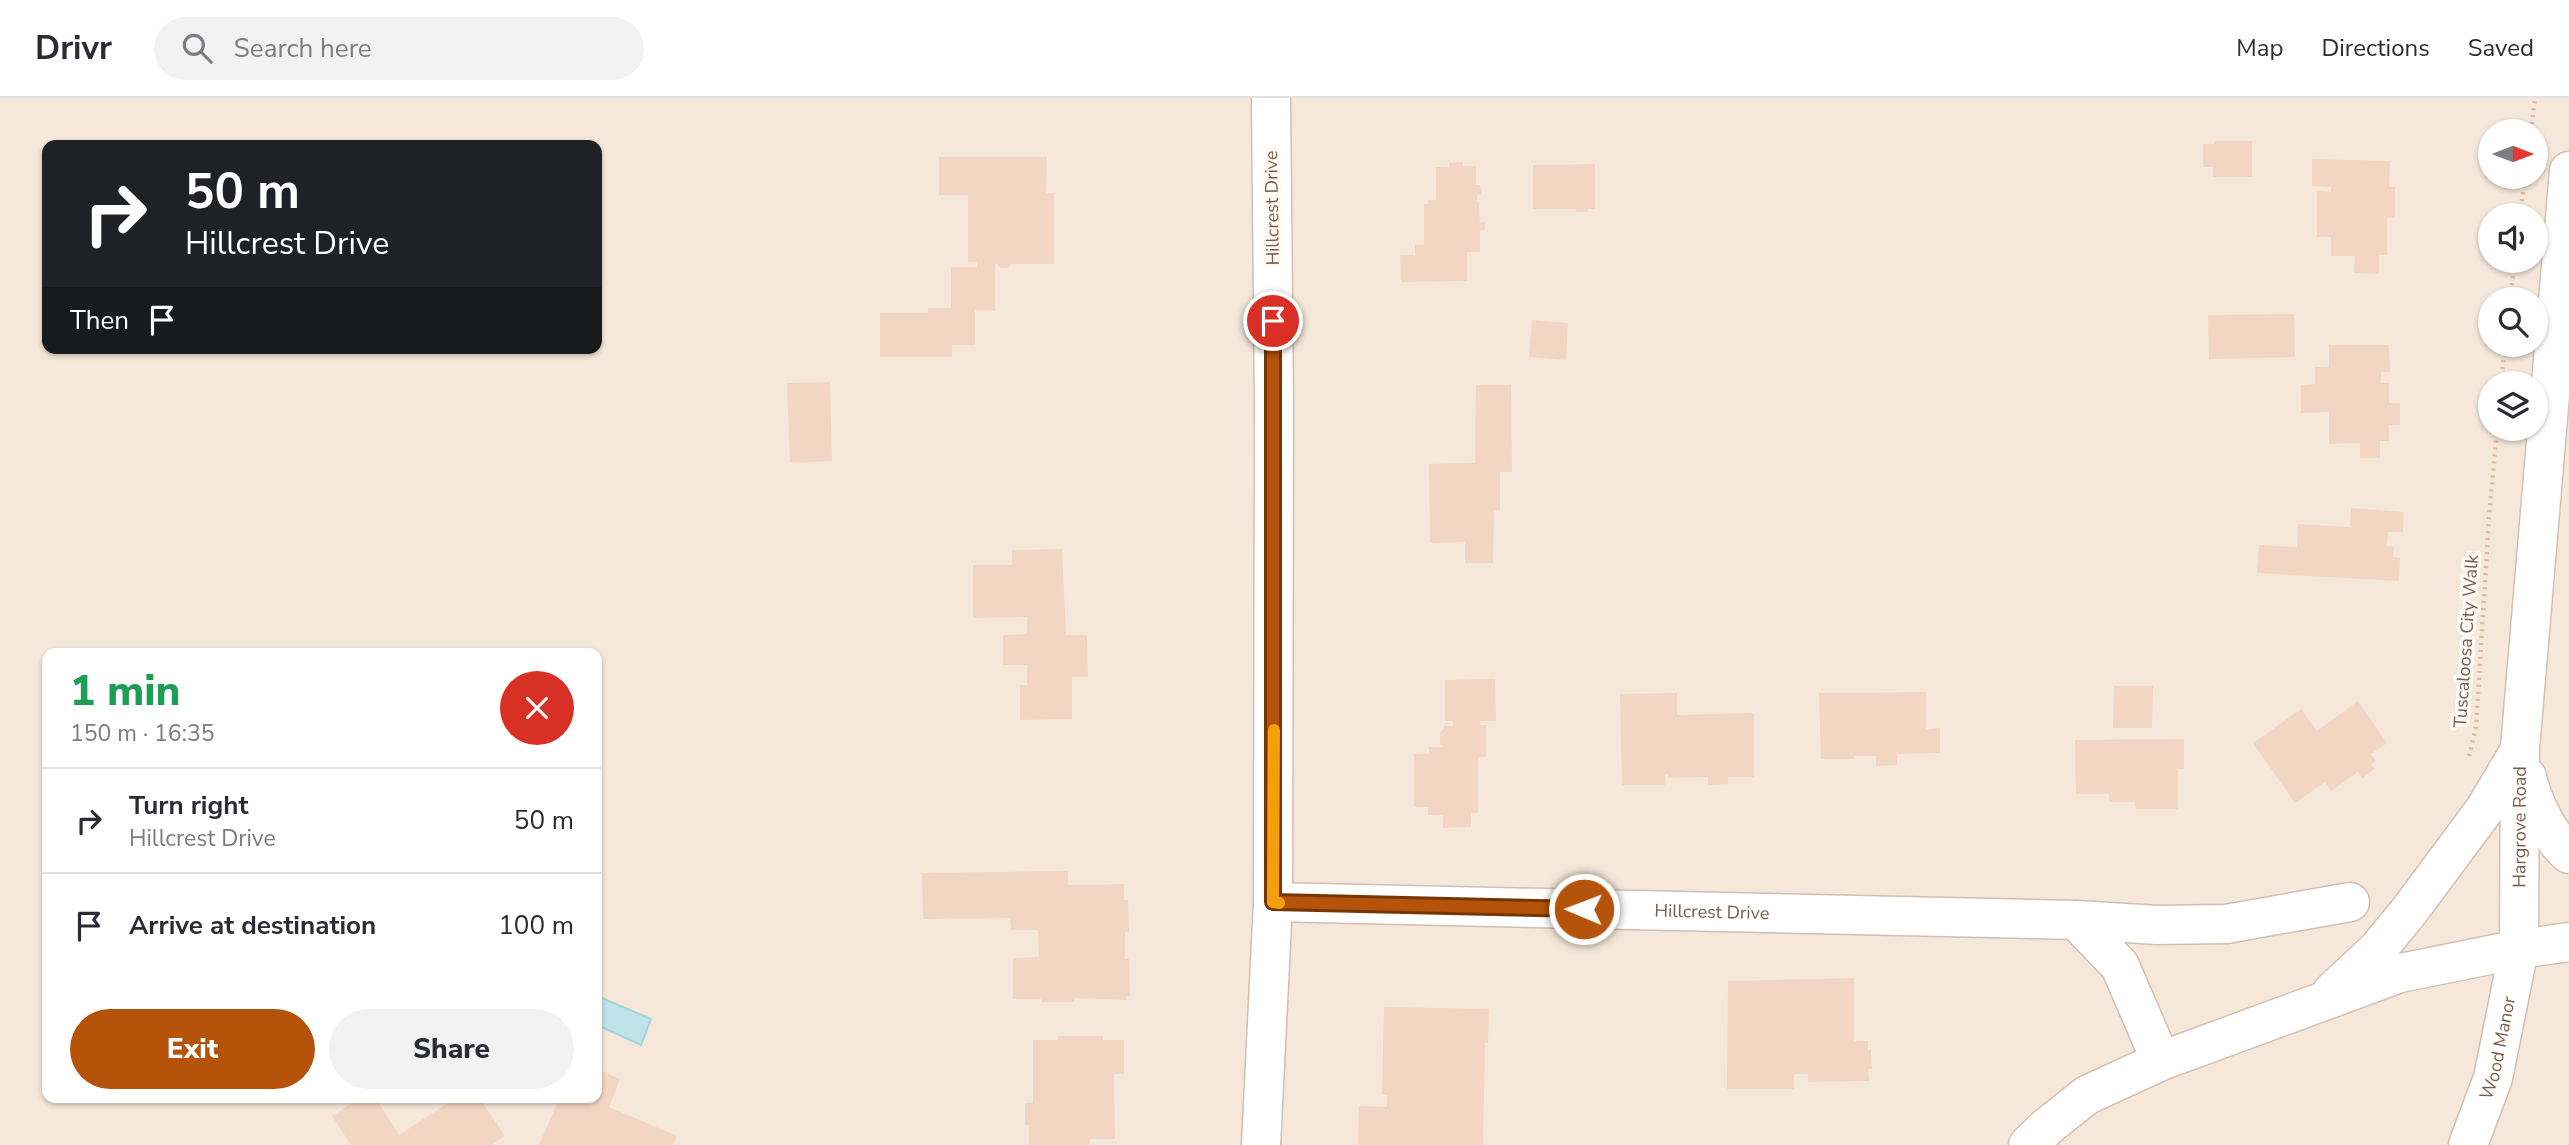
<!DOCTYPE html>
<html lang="en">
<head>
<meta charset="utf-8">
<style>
  body { margin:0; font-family:"Nunito Sans",sans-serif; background:#f2f2f3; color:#2b2b33; height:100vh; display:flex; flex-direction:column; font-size:26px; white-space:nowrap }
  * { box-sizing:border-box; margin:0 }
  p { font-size:23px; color:#7c7c81 }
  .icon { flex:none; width:38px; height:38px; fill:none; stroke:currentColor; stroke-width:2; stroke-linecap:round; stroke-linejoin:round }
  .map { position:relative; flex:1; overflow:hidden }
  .drawer { position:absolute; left:42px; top:550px; width:560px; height:455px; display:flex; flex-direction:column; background:#fff; border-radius:14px; box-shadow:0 2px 5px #0004 }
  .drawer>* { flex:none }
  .top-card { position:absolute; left:42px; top:42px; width:560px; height:214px; border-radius:14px; box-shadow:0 2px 5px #0004; background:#202124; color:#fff; overflow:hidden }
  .needle { width:46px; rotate:90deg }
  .tools { position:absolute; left:2478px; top:21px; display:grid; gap:14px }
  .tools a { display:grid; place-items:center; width:70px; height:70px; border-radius:50%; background:#fff; box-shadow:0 2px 5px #0004; font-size:35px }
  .pin { position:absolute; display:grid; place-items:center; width:60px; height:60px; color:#fff; margin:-30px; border:4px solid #fff; border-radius:50%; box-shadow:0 2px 7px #0007 }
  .me { position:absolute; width:77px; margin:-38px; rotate:271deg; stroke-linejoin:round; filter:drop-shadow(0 0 5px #0008) }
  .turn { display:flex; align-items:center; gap:24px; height:147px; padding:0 28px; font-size:32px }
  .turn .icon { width:91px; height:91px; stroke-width:2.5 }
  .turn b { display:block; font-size:49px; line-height:60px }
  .then { display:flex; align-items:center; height:66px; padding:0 28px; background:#0003; gap:14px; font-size:26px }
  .round { display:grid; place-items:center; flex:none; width:74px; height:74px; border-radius:37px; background:#f2f2f3 }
  .headline { display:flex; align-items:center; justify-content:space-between; height:119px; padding:0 28px }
  h1 { font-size:42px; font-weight:800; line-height:52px; color:#1e9e55 }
  .button { display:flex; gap:14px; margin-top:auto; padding:14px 28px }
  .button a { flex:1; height:80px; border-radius:42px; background:#b45309; color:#fff; font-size:28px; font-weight:800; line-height:80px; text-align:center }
  .button a+a { background:#f2f2f3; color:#2b2b33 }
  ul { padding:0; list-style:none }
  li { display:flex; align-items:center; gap:21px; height:105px; padding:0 28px; border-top:2px solid #e1e1e2 }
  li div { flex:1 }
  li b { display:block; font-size:26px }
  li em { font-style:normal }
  header { display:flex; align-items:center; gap:42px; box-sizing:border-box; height:98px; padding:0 35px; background:#fff; border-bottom:2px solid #e1e1e2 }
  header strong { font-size:33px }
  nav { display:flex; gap:38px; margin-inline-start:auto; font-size:24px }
  .search { width:490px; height:63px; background:#f2f2f3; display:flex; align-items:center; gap:18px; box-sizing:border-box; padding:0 24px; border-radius:38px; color:#7c7c81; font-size:26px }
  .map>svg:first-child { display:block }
  .residential { fill:#f5e8da; fill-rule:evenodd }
  .water { fill:#bfe3e8; stroke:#a5d3da; stroke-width:2 }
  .building { fill:#f3d5c3 }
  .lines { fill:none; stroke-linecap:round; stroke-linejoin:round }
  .street-casing { stroke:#d1beb0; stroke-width:41 }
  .secondary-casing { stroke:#d6c0b0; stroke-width:41 }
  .path { stroke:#d9b8a5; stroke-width:4.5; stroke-dasharray:2 5; stroke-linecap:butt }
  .street { stroke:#fff; stroke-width:38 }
  .secondary { stroke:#fff; stroke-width:38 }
  .route-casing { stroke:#753606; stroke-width:18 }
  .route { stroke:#b45309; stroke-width:12 }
  .slow { stroke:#f59e0b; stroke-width:12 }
  .labels { text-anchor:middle; stroke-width:7; stroke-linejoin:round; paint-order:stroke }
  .street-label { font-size:18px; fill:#7a5c4d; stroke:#fffaf3 }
</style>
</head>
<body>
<header>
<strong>Drivr</strong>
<div class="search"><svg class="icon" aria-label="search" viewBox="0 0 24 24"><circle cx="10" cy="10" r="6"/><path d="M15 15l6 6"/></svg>Search here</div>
<nav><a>Map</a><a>Directions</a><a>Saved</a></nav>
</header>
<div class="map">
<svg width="2569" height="1047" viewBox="0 0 2569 1047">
  <rect width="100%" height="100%" fill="#fdf6ec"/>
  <path class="residential" d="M0,0H2569V1047H0ZM2490,33H2536V79H2490ZM47,47H597V250H47ZM2490,117H2536V163H2490ZM2490,201H2536V247H2490ZM2490,285H2536V331H2490ZM47,555H597V999H47Z"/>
  <path class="water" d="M597,898L651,921L641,947L597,927Z"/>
  <path class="building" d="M2214,43H2252V79H2213V69H2203V46H2214Z
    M939,59H1047L1046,95H1054V166H1011L1008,170H1000L998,166H995V213L975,212V247H952V259H880V215H928V210H951V169H977V164H968V97H939Z
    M2312,61L2390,63L2389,89H2395V120H2387V157H2379V176L2354,175L2355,158H2331V139H2317V93L2331,94V89L2312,88Z
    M1463,64V68H1476V87H1480L1481,96L1477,97V104H1479L1480,124H1485V132H1480V154H1467V183L1401,184L1400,157H1415V147H1424V106H1428V102H1436V69H1449V65Z
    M1595,66V111H1588V114H1576V111H1533V67Z
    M2294,216L2295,259L2209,261L2208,217Z
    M1532,222L1568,225L1566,262L1529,259Z
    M2329,247H2389L2390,274H2381V285H2389V305H2400V327H2389V343H2380V360H2360V345L2329,346V314L2301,315V287L2315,286V269H2329Z
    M830,284L832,363L790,365L787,285Z
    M1476,287H1511L1512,374H1500V412H1494L1493,465H1465V444L1430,445L1429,366L1475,365Z
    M2351,410L2404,414L2403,434H2388L2387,448L2394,449L2393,459L2400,460L2399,483L2257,475L2259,447L2297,449L2298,426L2350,429Z
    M1062,451L1066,537H1087L1088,579H1072V621L1020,622V587H1027V567H1003V537L1027,536V519L973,520V467H1012V452Z
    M1495,581L1496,623H1480V627H1486V659H1478V715H1471V729L1443,730V717H1428V709H1414V656H1429V649H1444L1440,646V634L1444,631V628H1453V623H1445V582Z
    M2114,588H2153L2152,630H2113Z
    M1926,594V631L1940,630V655L1897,656V667L1876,668V658H1854V661H1821L1819,595Z
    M1677,595V617L1754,615V679H1728V686L1708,687V679L1668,680V676H1665V687H1622L1620,596Z
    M2358,603L2387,645L2371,656L2376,663L2371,666L2375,671L2362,680L2358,674L2331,693L2325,684L2295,705L2253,645L2301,611L2317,633Z
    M2184,641V671H2178V711H2136L2135,704H2109V696H2076L2075,642Z
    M1068,773V787L1124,786V802H1128L1129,834H1125V861H1129L1130,898H1126V902L1074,900V904H1041V901H1013V860L1039,859L1038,832H1011L1010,820L923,821L922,775Z
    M1854,880V943H1868V952H1871L1872,971H1868L1869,983L1808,984V976H1794V991H1727L1728,883Z
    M1384,909L1489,911L1488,945H1485L1483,1047H1358L1359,1008L1387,1009V997H1382Z
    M1058,938H1103V942H1124V976H1114L1115,1041H1090V1047H1029V1027H1025V1005H1033V942H1058Z
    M597,971L620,981L609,1009L677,1038L673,1047H539L560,999H597Z
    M361,999H375L399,1037L457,999H479L505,1038L492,1047H351L332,1018Z"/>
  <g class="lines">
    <g class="street-casing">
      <g id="street">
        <path id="s1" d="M1273,804L2076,822L2120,868L2161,963"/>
        <path d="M2076,822L2158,827L2226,826L2350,804"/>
        <path d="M1261,1047L1273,804L1274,307L1271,0"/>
        <path id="s2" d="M2468,1047L2493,980L2519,851"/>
      </g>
    </g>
    <g class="secondary-casing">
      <g id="secondary">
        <path d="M2527,679C2532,703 2550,740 2569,756"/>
        <path id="s3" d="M2519,851L2520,650L2569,73"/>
        <path d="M2332,894L2377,852L2410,812L2485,711L2520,652"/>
        <path d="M2028,1047L2048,1028L2087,997L2161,963L2400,875L2519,851L2569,844"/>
      </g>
    </g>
    <path class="path" d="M2531,33L2535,0
      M2520,117L2525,79
      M2510,201L2515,163
      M2501,285L2505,247
      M2469,658L2476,629L2489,420L2497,331"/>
    <use href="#street" class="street"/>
    <use href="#secondary" class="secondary"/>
  </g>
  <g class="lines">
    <g class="route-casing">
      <path id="route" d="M1273,223V804L1584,811"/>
    </g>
    <use href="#route" class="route"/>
    <path class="slow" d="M1274,632L1273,804L1279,805"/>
  </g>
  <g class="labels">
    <g class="street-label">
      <text transform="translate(1272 110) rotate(-91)" y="6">Hillcrest Drive</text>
      <text transform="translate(2466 543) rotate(-86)" y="6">Tuscaloosa City Walk</text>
      <text dy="6" stroke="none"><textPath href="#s3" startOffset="122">Hargrove Road</textPath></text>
      <text dy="6" stroke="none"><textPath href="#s1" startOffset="439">Hillcrest Drive</textPath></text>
      <text dy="6" stroke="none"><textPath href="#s2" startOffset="102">Wood Manor</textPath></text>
    </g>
  </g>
</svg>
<div class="tools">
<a><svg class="needle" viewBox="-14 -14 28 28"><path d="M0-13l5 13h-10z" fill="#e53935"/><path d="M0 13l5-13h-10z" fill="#7c7c81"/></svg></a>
<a><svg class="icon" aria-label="sound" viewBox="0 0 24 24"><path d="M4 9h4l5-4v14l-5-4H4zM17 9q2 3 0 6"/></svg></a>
<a><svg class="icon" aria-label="search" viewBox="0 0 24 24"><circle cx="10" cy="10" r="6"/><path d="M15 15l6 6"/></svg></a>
<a><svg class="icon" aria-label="layers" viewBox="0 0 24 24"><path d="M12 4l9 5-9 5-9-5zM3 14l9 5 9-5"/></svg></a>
</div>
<div class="pin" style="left:1273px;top:223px;background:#d93025"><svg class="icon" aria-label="arrive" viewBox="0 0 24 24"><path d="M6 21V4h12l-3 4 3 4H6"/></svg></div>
<svg class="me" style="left:1584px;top:811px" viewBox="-20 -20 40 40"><circle r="17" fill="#b45309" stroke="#fff" stroke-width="3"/><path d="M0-11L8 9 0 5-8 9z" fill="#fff"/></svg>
<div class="top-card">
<div class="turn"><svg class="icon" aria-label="right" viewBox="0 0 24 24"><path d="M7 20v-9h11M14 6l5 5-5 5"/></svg><div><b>50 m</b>Hillcrest Drive</div></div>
<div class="then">Then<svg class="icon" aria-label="arrive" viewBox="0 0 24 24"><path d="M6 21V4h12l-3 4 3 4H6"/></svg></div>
</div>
<section class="drawer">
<div class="headline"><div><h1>1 min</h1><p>150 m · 16:35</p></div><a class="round" style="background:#d93025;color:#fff"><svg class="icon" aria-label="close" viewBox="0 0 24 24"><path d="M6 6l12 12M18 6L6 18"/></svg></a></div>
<ul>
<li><svg class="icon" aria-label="right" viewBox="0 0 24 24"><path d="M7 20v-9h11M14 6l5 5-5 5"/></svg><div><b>Turn right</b><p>Hillcrest Drive</p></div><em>50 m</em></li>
<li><svg class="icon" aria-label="arrive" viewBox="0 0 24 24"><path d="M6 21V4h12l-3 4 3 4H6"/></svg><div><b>Arrive at destination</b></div><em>100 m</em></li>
</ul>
<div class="button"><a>Exit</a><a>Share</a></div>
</section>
</div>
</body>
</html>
